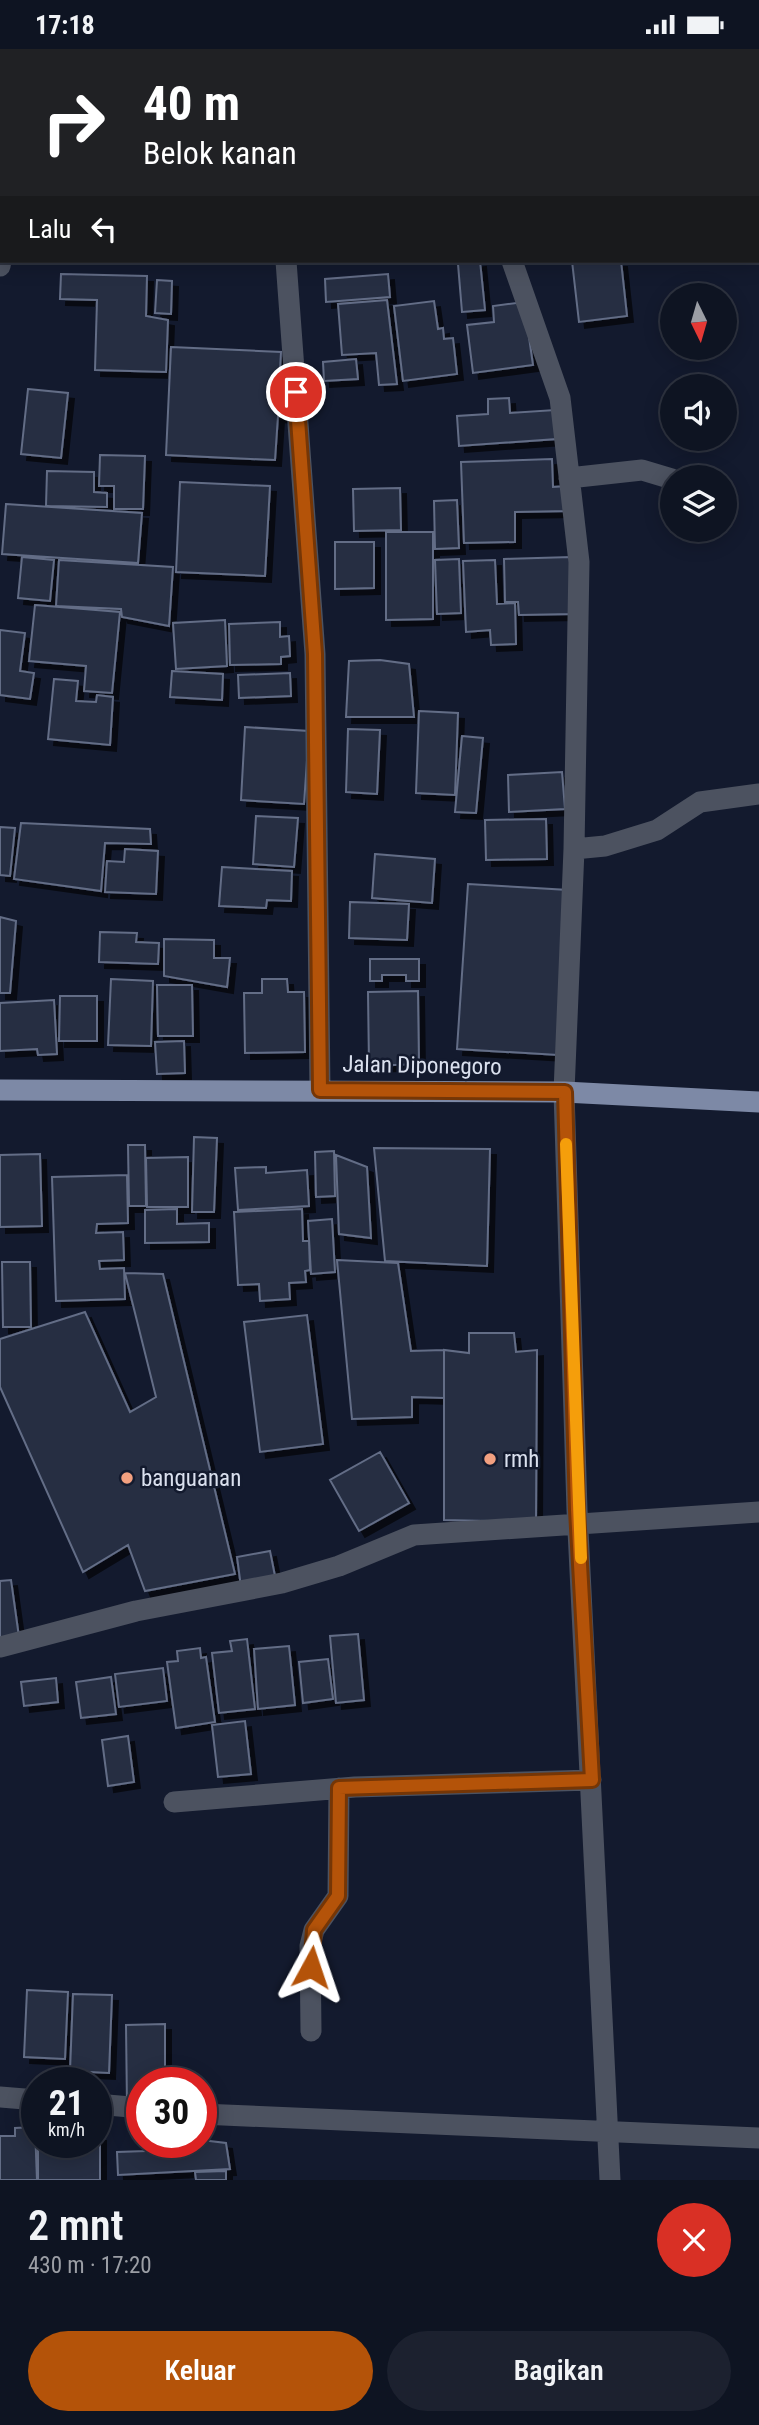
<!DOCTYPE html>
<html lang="id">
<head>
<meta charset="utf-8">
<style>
  body { margin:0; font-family:"Roboto Condensed",sans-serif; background:#1c212f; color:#f1f3f6; height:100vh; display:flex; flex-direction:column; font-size:26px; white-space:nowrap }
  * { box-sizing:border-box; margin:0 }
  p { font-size:23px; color:#9b9ea5 }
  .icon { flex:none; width:38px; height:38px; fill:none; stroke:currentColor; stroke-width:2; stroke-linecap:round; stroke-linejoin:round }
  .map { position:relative; height:2131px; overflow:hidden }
  .details { display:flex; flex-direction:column; background:#0e1422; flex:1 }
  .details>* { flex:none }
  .top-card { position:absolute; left:0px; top:0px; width:760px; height:214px; box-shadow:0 4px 18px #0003,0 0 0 2px #2e3340; background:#202124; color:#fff; overflow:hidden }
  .needle { width:46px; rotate:175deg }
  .tools { position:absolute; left:660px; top:234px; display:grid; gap:14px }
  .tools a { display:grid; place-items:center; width:77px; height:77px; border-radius:50%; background:#0e1422; box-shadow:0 4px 18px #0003,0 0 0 2px #2e3340; font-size:35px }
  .speed { position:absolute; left:21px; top:2018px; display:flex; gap:14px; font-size:35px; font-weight:700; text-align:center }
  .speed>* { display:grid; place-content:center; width:91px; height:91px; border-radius:50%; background:#0e1422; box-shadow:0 4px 18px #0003,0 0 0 2px #2e3340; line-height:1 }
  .speed small { font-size:18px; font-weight:400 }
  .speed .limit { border:10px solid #d22; background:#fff; color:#111 }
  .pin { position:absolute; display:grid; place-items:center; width:60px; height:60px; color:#fff; margin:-30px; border:4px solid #fff; border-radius:50%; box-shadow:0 2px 7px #0007 }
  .me { position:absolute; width:77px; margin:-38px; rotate:5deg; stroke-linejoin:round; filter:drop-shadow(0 0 5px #0008) }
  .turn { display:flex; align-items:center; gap:24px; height:147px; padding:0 28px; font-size:32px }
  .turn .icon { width:91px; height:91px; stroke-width:2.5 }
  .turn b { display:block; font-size:49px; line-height:60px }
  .then { display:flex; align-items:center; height:66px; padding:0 28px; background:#0003; gap:14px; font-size:26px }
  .round { display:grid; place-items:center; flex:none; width:74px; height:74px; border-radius:37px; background:#1c212f }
  .head { display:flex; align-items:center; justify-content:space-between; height:119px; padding:0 28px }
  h1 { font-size:42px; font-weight:600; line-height:52px }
  .primary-button { display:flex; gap:14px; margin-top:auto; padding:14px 28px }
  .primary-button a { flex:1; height:80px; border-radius:42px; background:#b45309; color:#fff; font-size:28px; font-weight:600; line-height:80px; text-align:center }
  .primary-button a+a { background:#1c212f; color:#f1f3f6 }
  .status { display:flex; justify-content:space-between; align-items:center; height:49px; padding:0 35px; background:#0e1422; direction:ltr }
  .status svg { height:19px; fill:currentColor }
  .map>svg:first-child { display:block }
  .building { fill:#252e43; stroke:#636d86; stroke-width:2; filter:url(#shadow) }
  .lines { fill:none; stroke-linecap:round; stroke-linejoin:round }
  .minor { stroke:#4c5260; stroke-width:21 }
  .major { stroke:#7d89a6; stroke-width:21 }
  .route-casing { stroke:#753606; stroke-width:18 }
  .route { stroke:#b45309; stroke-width:12 }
  .slow { stroke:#f59e0b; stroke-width:12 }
  .poi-dot { fill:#f2a080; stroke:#131a2e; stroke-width:2.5 }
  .labels { text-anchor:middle; stroke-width:5; stroke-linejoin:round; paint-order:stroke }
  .street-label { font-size:23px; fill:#dae0ee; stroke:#131a2e }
  .poi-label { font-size:23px; fill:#dae0ee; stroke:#131a2e; text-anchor:start }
</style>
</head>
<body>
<div class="status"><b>17:18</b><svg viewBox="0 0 49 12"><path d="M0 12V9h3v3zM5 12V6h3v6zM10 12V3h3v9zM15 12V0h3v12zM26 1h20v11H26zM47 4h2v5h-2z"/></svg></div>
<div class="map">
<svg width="759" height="2131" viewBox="0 0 759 2131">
  <defs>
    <filter id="shadow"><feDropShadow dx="6" dy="6" stdDeviation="0" flood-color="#0009"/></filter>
  </defs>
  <rect width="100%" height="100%" fill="#131a2e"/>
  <path class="building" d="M104,0H159L104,2Z
    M364,0H442V2H364Z
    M480,212L485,261L462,263L458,215Z
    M572,212H621L627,267L579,273Z
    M61,225L147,227L146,267L168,271L166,323L95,321L97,251L60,250Z
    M388,225L390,248L326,253L325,230Z
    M157,231L172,232L171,265L155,264Z
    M387,251L397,335L379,336L376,304L342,306L338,255Z
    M434,252L438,280L443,279L444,290L453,289L457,325L403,332L394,257Z
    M524,253L533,316L473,324L467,276L494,273L493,257Z
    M171,298L281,303L280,321H288L285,368L278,367L275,411L166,406Z
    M356,310L358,330L324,332L323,313Z
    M28,340L68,344L61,409L21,405Z
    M509,349L510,364L555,361L557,390L459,397L457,367L488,365V350Z
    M100,406L145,407L143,460H114V437H99Z
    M552,410L553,438L568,437L569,462L515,463V493L464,494L461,413Z
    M47,422L94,423V443L107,444V458L46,457Z
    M180,433L270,437L265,527L176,523Z
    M400,439L401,481L354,482L353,440Z
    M457,451L459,499L435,500L434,452Z
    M6,455L142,464L138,514L2,505Z
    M386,483H433V570L386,571Z
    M335,493H374V539L335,540Z
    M22,508L54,511L50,552L18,549Z
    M571,508L573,565L519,566L518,553H505L504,510Z
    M459,510L461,564L437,565L435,511Z
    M59,511L173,518L169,577L122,568L121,560L56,557Z
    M495,511L497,555L515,554L516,595L491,596L490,581L466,583L463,512Z
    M35,556L120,563L112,644L84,642L86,617L29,612Z
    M225,571L227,617L176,620L173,574Z
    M280,573V588L289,587L290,607L281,608V615L230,616L229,575Z
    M0,581L25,584L20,622L34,624L30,650L0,646Z
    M380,611L409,615L414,668H346L349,612Z
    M172,622L223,625L222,651L170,648Z
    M290,624L291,647L239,649L238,626Z
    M54,630L78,632L76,652L96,653L97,646L113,648L110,696L48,690Z
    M419,662L458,664L455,746L416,744Z
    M245,678L309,682L304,755L241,751Z
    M348,680L380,681L377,745L346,743Z
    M462,687L483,689L476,764L455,763Z
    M562,723L565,760L509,763L508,726Z
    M256,767L298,769L294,818L253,815Z
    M546,770L547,810L486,811L485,771Z
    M21,774L150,780L151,795L105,794L101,842L14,830Z
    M0,778L15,779L10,827L0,826Z
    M125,800L158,802L156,845L105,843L107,812L124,813Z
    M375,805L435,810L432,854L372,849Z
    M222,818L292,822L291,852L267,851L266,859L219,857Z
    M468,835L568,841L558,1006L457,1000Z
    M350,853L409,855L407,891L349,889Z
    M0,868L16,872L10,944H0Z
    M100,883L137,884L136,893L159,894L158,915L99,913Z
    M164,890L214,891V909H230L227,938L164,927Z
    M370,910H419V932H406V926H382V932H370Z
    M111,930L153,932L151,997L108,996Z
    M262,930H287L288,943H304L305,1003L245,1004L244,944H262Z
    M157,936H192L193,987H158Z
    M418,942L419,1015L369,1017L368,943Z
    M60,947H97V992H59Z
    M54,951L57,1005L38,1006L37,1000L0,1002V954Z
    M184,992L185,1024L157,1025L155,993Z
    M194,1088L217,1089L214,1163H192Z
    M128,1096H145L146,1157H129Z
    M374,1099L490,1100L487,1217L385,1212Z
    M334,1102L335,1147L316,1148L315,1103Z
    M40,1105L42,1177L0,1178V1106Z
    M336,1106L367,1118L371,1189L339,1185Z
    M188,1108V1158H147L146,1109Z
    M266,1118V1124L307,1121L309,1157L238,1161L235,1119Z
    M127,1126L128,1174L97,1175L96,1184L123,1183L124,1211L99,1212L100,1220L124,1219L125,1250L56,1252L52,1128Z
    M177,1160V1175L209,1174V1193L145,1194V1161Z
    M302,1160L303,1192H309L310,1221L305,1222L306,1233L289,1234L290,1250L260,1252L259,1235L238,1236L234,1163Z
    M332,1170L335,1223L311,1225L308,1172Z
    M337,1211L398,1214L411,1302L444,1301V1349L412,1348V1368L352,1370Z
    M2,1213H30L31,1278H3Z
    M125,1224L163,1225L235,1525L145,1542L128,1496L83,1523L0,1338V1290L85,1263L130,1363L156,1348Z
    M307,1266L323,1395L260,1403L244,1273Z
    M469,1284H514L516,1303L537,1301L536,1473L444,1471V1301L469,1304Z
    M380,1403L409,1454L359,1482L330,1431Z
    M270,1502L276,1532L241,1538L237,1508Z
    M11,1531L19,1588L0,1591V1532Z
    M358,1585L364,1651L336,1654L330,1587Z
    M247,1590L255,1660L219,1664L212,1604L232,1602L230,1592Z
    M289,1597L295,1656L258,1660L254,1600Z
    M200,1599L201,1609L206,1608L215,1673L176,1679L167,1613L178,1612L177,1602Z
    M328,1610L333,1650L303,1654L299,1613Z
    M163,1619L167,1652L119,1658L115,1625Z
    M111,1628L116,1665L81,1669L76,1633Z
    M56,1629L58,1653L24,1657L21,1633Z
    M245,1672L251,1725L218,1728L212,1676Z
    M128,1687L134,1733L108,1737L102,1691Z
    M27,1941L68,1943L65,2010L24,2008Z
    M73,1945L112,1946L109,2024L70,2022Z
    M165,1975V2034H142V2057H127L126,1976Z
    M35,2078L37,2131H0V2087H15V2079Z
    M96,2086H100V2131H38V2101H57V2093H96Z
    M201,2091L226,2094L230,2120L118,2126L117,2103L146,2102V2093Z
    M226,2122V2131H196L195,2123Z"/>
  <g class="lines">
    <path class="minor" d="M468,0V2
      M31,2V0
      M588,2L620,0
      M0,132H2
      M758,151L759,150
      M286,212L315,605L320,1041
      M512,212L560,349L579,513L574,800L564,1043L577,1461L610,2131
      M0,217L2,206
      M569,429L642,421L672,430
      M574,800L605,797L657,781L700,753L759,745
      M0,1598L136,1562L282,1534L339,1517L414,1486L759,1463
      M174,1753L355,1738L591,1731
      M311,1982L310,1897L314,1881L338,1847L339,1739
      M0,2048L37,2051
      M96,2055L142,2059
      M201,2065L759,2089"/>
    <path class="major" d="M0,1041L564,1043L759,1053"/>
  </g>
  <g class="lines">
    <g class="route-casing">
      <path id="route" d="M296,343L315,605L320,1041L565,1043L577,1461L592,1731L339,1739L338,1847L314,1881L311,1918"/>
    </g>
    <use href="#route" class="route"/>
    <path class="slow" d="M566,1095L581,1509"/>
  </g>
  <g class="poi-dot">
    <circle cx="490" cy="1410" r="7"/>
    <circle cx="127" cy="1429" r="7"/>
  </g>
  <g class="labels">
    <g class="street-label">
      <text transform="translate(422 1016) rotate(1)" y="8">Jalan Diponegoro</text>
    </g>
    <g class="poi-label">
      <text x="504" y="1418">rmh</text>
      <text x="141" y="1437">banguanan</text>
    </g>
  </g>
</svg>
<div class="tools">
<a><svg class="needle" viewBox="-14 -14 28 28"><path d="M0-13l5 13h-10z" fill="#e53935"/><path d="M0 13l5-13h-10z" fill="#9b9ea5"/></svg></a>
<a><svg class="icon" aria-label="sound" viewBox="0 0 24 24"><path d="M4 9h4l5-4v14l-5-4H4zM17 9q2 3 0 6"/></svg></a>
<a><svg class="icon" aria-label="layers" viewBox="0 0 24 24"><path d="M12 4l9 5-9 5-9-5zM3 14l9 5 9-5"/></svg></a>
</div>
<div class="speed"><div>21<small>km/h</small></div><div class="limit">30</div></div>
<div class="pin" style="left:296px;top:343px;background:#d93025"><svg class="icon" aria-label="arrive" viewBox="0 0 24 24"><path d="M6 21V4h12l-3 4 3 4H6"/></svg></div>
<svg class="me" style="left:311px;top:1918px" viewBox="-20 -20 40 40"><path d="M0-17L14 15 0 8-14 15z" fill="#b45309" stroke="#fff" stroke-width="4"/></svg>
<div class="top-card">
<div class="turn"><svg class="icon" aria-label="right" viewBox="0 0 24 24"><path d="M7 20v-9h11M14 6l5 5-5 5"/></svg><div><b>40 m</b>Belok kanan</div></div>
<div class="then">Lalu<svg class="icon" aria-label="left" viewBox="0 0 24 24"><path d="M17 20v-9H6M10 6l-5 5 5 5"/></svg></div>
</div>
</div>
<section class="details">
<div class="head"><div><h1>2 mnt</h1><p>430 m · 17:20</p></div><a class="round" style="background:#d93025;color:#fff"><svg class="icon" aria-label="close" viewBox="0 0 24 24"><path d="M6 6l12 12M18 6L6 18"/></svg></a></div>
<div class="primary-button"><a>Keluar</a><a>Bagikan</a></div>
</section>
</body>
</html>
